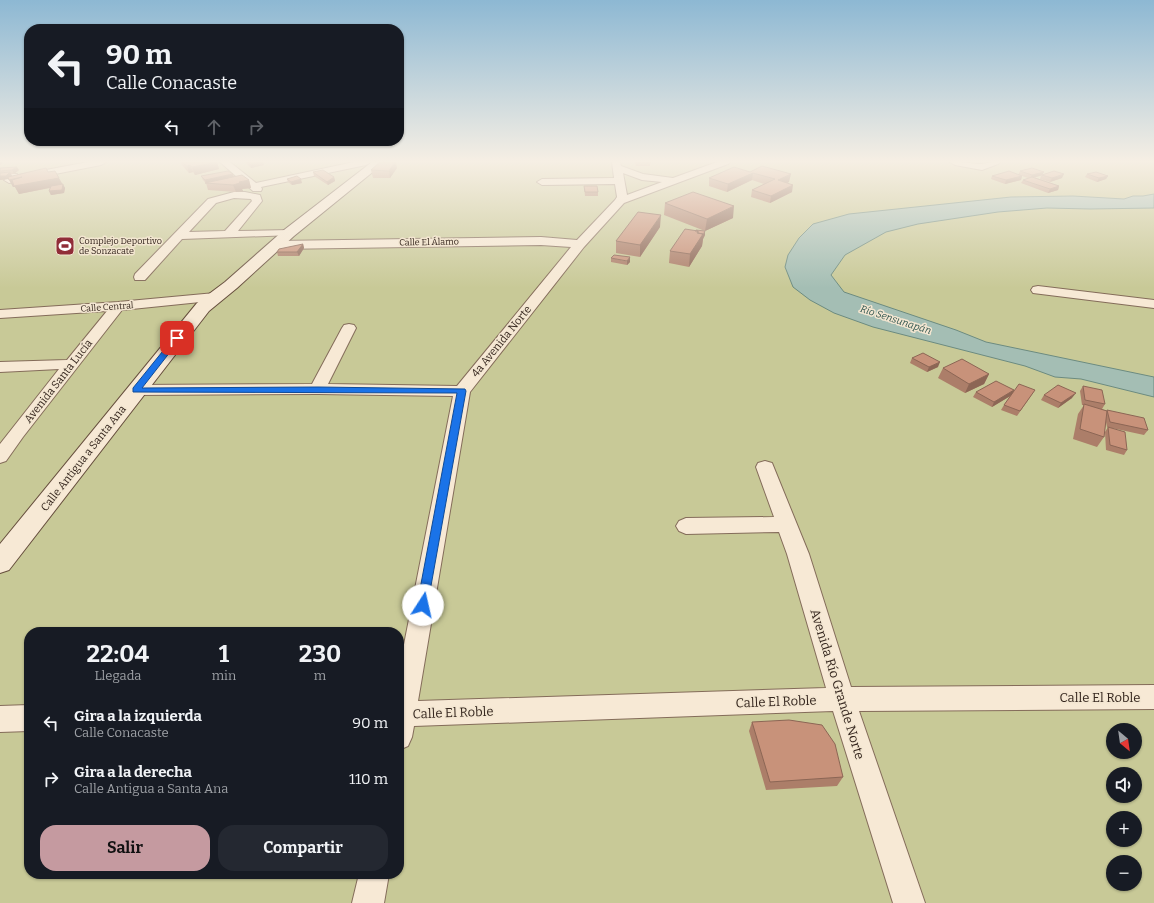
<!DOCTYPE html>
<html lang="es">
<head>
<meta charset="utf-8">
<style>
  body { margin:0; font-family:Bitter,serif; background:#242831; color:#f1f3f6; height:100vh; display:flex; flex-direction:column; font-size:15px; white-space:nowrap }
  * { box-sizing:border-box; margin:0 }
  p { font-size:13px; color:#9ea1a6 }
  .icon { flex:none; width:22px; height:22px; fill:none; stroke:currentColor; stroke-width:2; stroke-linecap:round; stroke-linejoin:round }
  .map { position:relative; flex:1; overflow:hidden }
  .sheet { position:absolute; left:24px; top:627px; width:380px; height:252px; display:flex; flex-direction:column; background:#171b24; border-radius:16px; box-shadow:0 1px 3px #0004 }
  .sheet>* { flex:none }
  .guide { position:absolute; left:24px; top:24px; width:380px; height:122px; border-radius:16px; box-shadow:0 1px 3px #0004; background:#171b24; color:#f1f3f6; overflow:hidden }
  .needle { width:26px; rotate:151deg }
  .fabs { position:absolute; left:1106px; top:723px; display:grid; gap:8px }
  .fabs a { display:grid; place-items:center; width:36px; height:36px; border-radius:50%; background:#171b24; box-shadow:0 1px 3px #0004; font-size:20px }
  .pin { position:absolute; display:grid; place-items:center; width:34px; height:34px; color:#fff; margin:-17px; border-radius:8px; box-shadow:0 2px 6px #0006 }
  .me { position:absolute; width:44px; margin:-22px; rotate:10deg; stroke-linejoin:round; filter:drop-shadow(0 0 3px #0008) }
  .turn { display:flex; align-items:center; gap:14px; height:84px; padding:0 16px; font-size:18px }
  .turn .icon { width:52px; height:52px; stroke-width:2.5 }
  .turn b { display:block; font-size:28px; line-height:34px }
  .lanes { display:flex; align-items:center; height:38px; padding:0 16px; background:#0003; justify-content:center; gap:20px; direction:ltr }
  .lanes .off { opacity:.35 }
  .eta { display:flex; justify-content:space-evenly; align-items:center; height:68px; text-align:center }
  .eta b { font-size:24px; font-weight:700; line-height:28px }
  .button { display:flex; gap:8px; margin-top:auto; padding:8px 16px }
  .button a { flex:1; height:46px; border-radius:16px; background:#c59aa0; color:#111; font-size:16px; font-weight:700; line-height:46px; text-align:center }
  .button a+a { background:#242831; color:#f1f3f6 }
  ul { padding:0; list-style:none }
  li { display:flex; align-items:center; gap:12px; height:56px; padding:0 16px }
  li div { flex:1 }
  li b { display:block; font-size:15px }
  li em { font-style:normal }
  .map>svg:first-child { display:block }
  .green { fill:#c8c997; fill-rule:evenodd }
  .water { fill:#a4beb4; stroke:#6c8b80 }
  .lines { fill:none; stroke-linecap:round; stroke-linejoin:round }
  .lane-casing { stroke:#846c5a; stroke-width:2 }
  .street-casing { stroke:#846c5a; stroke-width:2 }
  .secondary-casing { stroke:#664e3d; stroke-width:2 }
  .lane { fill:#f7e9d5; fill-rule:evenodd }
  .street { fill:#f7e9d5; fill-rule:evenodd }
  .secondary { fill:#f7e9d5; fill-rule:evenodd }
  .wall { fill:#ac7e69 }
  .shaded-wall { fill:#8c6655 }
  .building { fill:#c8927a; stroke:#8c6655 }
  .route { fill:#1a73e8; stroke:#114b97 }
  .labels { text-anchor:middle; stroke-width:3; stroke-linejoin:round; paint-order:stroke }
  .far-poi-label { font-size:9px; fill:#35261e; stroke:#f3e6d1; text-anchor:start }
  .far-street-label { font-size:9px; fill:#35261e; stroke:#f3e6d1 }
  .far-water-label { font-size:10px; font-style:italic; fill:#2e544d; stroke:#f3e6d1 }
  .street-label { font-size:11px; fill:#35261e; stroke:#f3e6d1 }
  .near-street-label { font-size:13px; fill:#35261e; stroke:#f3e6d1 }
</style>
</head>
<body>
<div class="map">
<svg width="1154" height="903" viewBox="0 0 1154 903">
  <rect width="100%" height="100%" fill="#ebdbc2"/>
  <path class="green" d="M0,162H1154V903H0ZM29,632H399V874H29ZM1113,730H1135V752H1113ZM1113,774H1135V796H1113ZM1113,818H1135V840H1113ZM1113,862H1135V884H1113Z"/>
  <path class="water" d="M1154,194V208L1090,209L1047,208L998,212L918,224L886,232L845,255L831,275L844,292L956,330L986,342L1154,377V397L1081,379L1055,377L1025,366L873,327L834,313L810,300L793,287L785,267L788,255L799,238L813,224L849,214L1011,197L1073,196L1124,199L1133,196H1143Z"/>
  <g class="lines">
    <g class="lane-casing">
      <path id="lane" d="M15,174H17V176L0,177V175Z"/>
    </g>
    <g class="street-casing">
      <path id="street" d="M88,162H106L101,165L9,183L4,180L9,177Z
        M220,162H230L256,183L354,162H371L366,165L261,187L262,189L261,191H253Z
        M612,162H620L621,166L643,174L673,178L717,162H730L728,164L624,203L584,247L470,392L418,701L826,688L787,554L779,532L686,534L679,531L676,526L679,521L686,518L774,517L756,467L758,463L765,461L772,463L809,554L851,687L1154,685V709L859,711L925,903H893L833,711L414,726L412,737L408,746L399,750V670L453,396L318,394L136,395L130,393L128,390L130,387L136,385L312,384L342,328L344,325L349,324L354,325L356,328L328,384L457,386L571,247L541,245L277,249L273,248L271,245L273,242L277,241L541,237L577,240L615,200L617,197L615,184L542,185L537,182L542,179L614,178ZM623,173L642,180L662,182L627,195Z
        M950,162C960,161 970,164 980,164C987,164 993,161 1000,162L998,164L982,170L955,165Z
        M234,192H245L260,195L262,201L238,231L289,230L293,231L295,233L293,235L182,239L145,280H135L134,277L135,274L208,199ZM234,198L251,199L252,201L225,231L189,232L216,203Z
        M1038,286L1154,300V308L1033,293L1031,290L1033,287Z
        M215,293L220,294L222,297L220,300L122,310L23,437L6,461L0,463V444L59,369L0,372V362L67,360L107,311L0,318V310L118,302Z
        M29,705V731L0,732V706Z
        M359,874H389L384,903H352Z"/>
    </g>
    <g class="secondary-casing">
      <path id="secondary" d="M372,162H385L294,236L237,288L209,311L9,570L0,573V544L197,303L225,282L284,230Z"/>
    </g>
    <use href="#lane" class="lane"/>
    <use href="#street" class="street"/>
    <use href="#secondary" class="secondary"/>
  </g>
  <path class="wall" d="M180,162H217L219,169L195,175L193,172L189,173L181,164Z
    M245,162H263L264,165L251,168Z
    M635,162H650V166H636Z
    M0,168L19,170L14,174H11L12,176H11L48,172L62,184L65,188L64,193L51,195L49,191L50,188L19,194L15,187H13L9,178L8,179L0,180Z
    M397,168L390,178H373L371,170Z
    M1020,171L1044,172L1042,175L1062,178L1050,182L1040,179L1041,176L1034,177L1059,186L1058,190L1048,193L1021,183L1023,180L1028,178L1022,176L1021,180L1005,184L991,179L992,176L1018,175Z
    M313,172L334,177L335,181L328,185L314,176Z
    M750,172L789,182L787,183L792,192L770,203L751,197L752,190L764,184L752,180L727,192L709,186V178Z
    M233,174L234,177L249,180L251,188L242,189L243,191L236,192L208,190L206,183L203,180L201,176Z
    M1087,174L1108,176L1106,179L1097,182L1085,177Z
    M287,179L302,183L292,185L288,182Z
    M584,186L598,192V196H585Z
    M665,203L733,218L705,231L664,215Z
    M660,227L640,257L616,253V241Z
    M705,235L703,239L702,246L689,267L669,263L670,251Z
    M303,244L304,248L299,256H278L277,252Z
    M611,258L630,262L627,265L611,262Z
    M912,358L938,367L927,372L910,363Z
    M943,368L989,374L984,384L965,393L938,378Z
    M1083,386L1105,404L1102,409L1148,430L1144,435L1107,427L1106,422L1104,437L1097,447L1073,439L1078,414L1084,405H1082L1080,391Z
    M1035,390L1017,416L1001,410L1004,405L1010,396L992,407L973,397L976,392Z
    M1044,395L1072,398L1058,408L1041,400Z
    M1108,427L1127,450L1124,455L1106,450L1105,432Z
    M752,722L843,777L837,786L766,790L749,731Z"/>
  <path class="shaded-wall" d="M0,162H3L0,165Z
    M214,162H217L219,169L195,175L192,167Z
    M263,162L264,165L251,168L250,164Z
    M395,162H396L397,168L390,178L389,171Z
    M190,165L193,172L189,173L187,166Z
    M17,167L19,170L14,174L12,170Z
    M10,172L12,176L8,179L0,180V176Z
    M1044,172L1042,175L1030,179L1032,175Z
    M753,173L752,180L727,192L728,184Z
    M233,174L234,178L206,183L205,180Z
    M791,174L789,182L777,188L778,180Z
    M1064,174L1062,178L1050,182L1052,178Z
    M1022,176L1021,180L1005,184L1006,180Z
    M1108,176L1106,179L1097,182L1099,178Z
    M22,177L59,178L63,185L19,194L15,187H13L9,180Z
    M334,177L335,181L328,185L327,182Z
    M301,179L302,183L292,185L291,182Z
    M249,180L251,188L242,189L243,191L236,192L233,185L239,182Z
    M63,184L65,188L64,193L51,195L49,191Z
    M793,185L792,192L770,203L771,196Z
    M1059,186L1058,190L1048,193L1050,189Z
    M734,206L733,218L705,231L707,219Z
    M661,215L660,227L640,257V245Z
    M705,231V235L703,239L702,246L689,267L690,254Z
    M303,244L304,248L299,256L297,252Z
    M630,257V262L627,265V261Z
    M940,362L938,367L927,372L929,367Z
    M989,374L984,384L965,393L969,384Z
    M1014,390L1012,395L992,407L994,402Z
    M1076,393L1072,398L1058,408L1061,403Z"/>
  <path class="building" d="M182,162H217L192,167L190,165L187,166Z
    M247,162H262L250,164Z
    M380,162H395L389,171L371,170Z
    M636,162H650L651,163H636Z
    M762,166L791,174L778,180L793,185L771,196L752,190L775,179L753,173L728,184L709,178L734,167L750,172Z
    M17,167L12,170L0,171V168Z
    M46,168L48,172L55,171L59,178L14,186L12,180L22,177L9,180L8,177Z
    M1032,168L1044,172L1032,175L1020,171Z
    M323,170L334,177L327,182L313,172Z
    M228,171L233,174L205,180L201,176Z
    M1009,171L1022,176L1006,180L992,176Z
    M1054,171L1064,174L1052,178L1042,175Z
    M10,172L6,176H0V173Z
    M1096,172L1108,176L1099,178L1087,174Z
    M242,175L249,180L239,182L240,183L233,185L205,183Z
    M297,176L301,179L291,182L287,179Z
    M1032,177L1059,186L1050,189L1023,180Z
    M63,184L62,190L49,191L51,186Z
    M584,186H597L598,192H585Z
    M693,192L734,206L707,219L665,203Z
    M638,212L661,215L640,245L616,241Z
    M685,229L698,231L697,233L703,234L690,254L670,251Z
    M696,230L705,231L703,235V234L698,233V231H695Z
    M303,244L297,252H277L279,249Z
    M614,255L630,257L627,261L611,258Z
    M923,353L940,362L929,367L912,358Z
    M962,359L989,374L969,384L943,368Z
    M996,381L1014,390L994,402L976,392Z
    M1019,384L1035,390L1020,411L1004,405Z
    M1058,385L1076,393L1061,403L1044,395Z
    M1083,386L1102,390L1105,404L1085,400Z
    M1084,404L1107,411L1104,437L1080,429Z
    M1107,410L1144,418L1148,430L1110,422Z
    M1108,427L1125,432L1127,450L1110,445Z
    M789,720L822,725L835,744L843,777L770,782L752,722Z"/>
  <linearGradient id="sky" x2="0" y2="1"><stop stop-color="#8db8d3"/><stop offset="0.56" stop-color="#f6efe4"/><stop offset="1" stop-color="#f6efe4" stop-opacity="0"/></linearGradient>
  <rect width="1154" height="288" fill="url(#sky)"/>
  <path class="route" d="M177,335L181,338L142,388L318,387L465,389L466,391L427,608L423,609L419,608L417,605L457,393L133,392V388L175,336Z"/>
  <defs>
    <g id="stadium-square" transform="scale(1)"><rect x="-9" y="-9" width="18" height="18" rx="4" fill="#902d38" stroke="#f3e6d1"/><path d="M0-5a6.5 5 0 1 0 0 10a6.5 5 0 1 0 0-10ZM-3.5-1.8h7v3.6h-7Z" fill="#fff"/></g>
  </defs>
  <g fill-rule="evenodd">
    <use href="#stadium-square" x="65" y="246"/>
  </g>
  <g class="labels">
    <g class="far-poi-label">
      <text x="79" y="244">Complejo Deportivo<tspan x="79" dy="10">de Sonzacate</tspan></text>
    </g>
    <g class="far-street-label">
      <text transform="translate(429 242) rotate(-1)" y="3">Calle El Álamo</text>
      <text transform="translate(107 307) rotate(-4)" y="3">Calle Central</text>
    </g>
    <g class="far-water-label">
      <text transform="translate(896 319) rotate(18)" y="4">Río Sensunapán</text>
    </g>
    <g class="street-label">
      <text transform="translate(501 341) rotate(-51)" y="4">4a Avenida Norte</text>
      <text transform="translate(58 381) rotate(-52)" y="4">Avenida Santa Lucía</text>
      <text transform="translate(83 458) rotate(-52)" y="4">Calle Antigua a Santa Ana</text>
    </g>
    <g class="near-street-label">
      <text transform="translate(838 684) rotate(73)" y="5">Avenida Río Grande Norte</text>
      <text x="1100" y="702">Calle El Roble</text>
      <text transform="translate(776 701) rotate(-2)" y="5">Calle El Roble</text>
      <text transform="translate(453 712) rotate(-2)" y="5">Calle El Roble</text>
    </g>
  </g>
</svg>
<div class="fabs">
<a><svg class="needle" viewBox="-14 -14 28 28"><path d="M0-13l5 13h-10z" fill="#e53935"/><path d="M0 13l5-13h-10z" fill="#9ea1a6"/></svg></a>
<a><svg class="icon" aria-label="sound" viewBox="0 0 24 24"><path d="M4 9h4l5-4v14l-5-4H4zM17 9q2 3 0 6"/></svg></a>
<a>+</a>
<a>−</a>
</div>
<div class="pin" style="left:177px;top:338px;background:#d93025"><svg class="icon" aria-label="arrive" viewBox="0 0 24 24"><path d="M6 21V4h12l-3 4 3 4H6"/></svg></div>
<svg class="me" style="left:423px;top:605px" viewBox="-20 -20 40 40"><circle r="19" fill="#fff"/><path d="M0-13L10 11 0 6-10 11z" fill="#1a73e8"/></svg>
<div class="guide">
<div class="turn"><svg class="icon" aria-label="left" viewBox="0 0 24 24"><path d="M17 20v-9H6M10 6l-5 5 5 5"/></svg><div><b>90 m</b>Calle Conacaste</div></div>
<div class="lanes"><svg class="icon" aria-label="left" viewBox="0 0 24 24"><path d="M17 20v-9H6M10 6l-5 5 5 5"/></svg><svg class="icon off" aria-label="ahead" viewBox="0 0 24 24"><path d="M12 20V5M6 11l6-6 6 6"/></svg><svg class="icon off" aria-label="right" viewBox="0 0 24 24"><path d="M7 20v-9h11M14 6l5 5-5 5"/></svg></div>
</div>
<section class="sheet">
<div class="eta">
<div><b>22:04</b><p>Llegada</p></div>
<div><b>1</b><p>min</p></div>
<div><b>230</b><p>m</p></div>
</div>
<ul>
<li><svg class="icon" aria-label="left" viewBox="0 0 24 24"><path d="M17 20v-9H6M10 6l-5 5 5 5"/></svg><div><b>Gira a la izquierda</b><p>Calle Conacaste</p></div><em>90 m</em></li>
<li><svg class="icon" aria-label="right" viewBox="0 0 24 24"><path d="M7 20v-9h11M14 6l5 5-5 5"/></svg><div><b>Gira a la derecha</b><p>Calle Antigua a Santa Ana</p></div><em>110 m</em></li>
</ul>
<div class="button"><a>Salir</a><a>Compartir</a></div>
</section>
</div>
</body>
</html>
